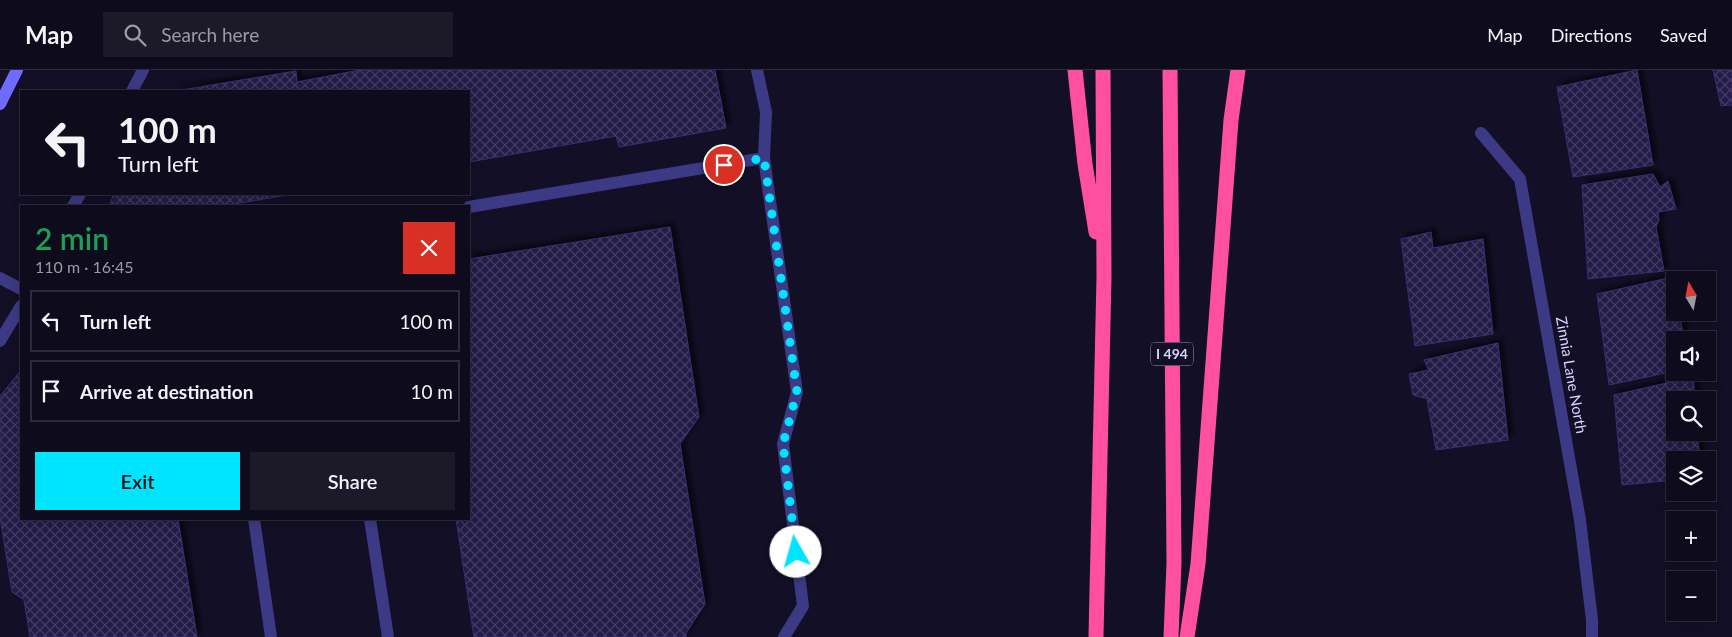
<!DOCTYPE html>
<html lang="en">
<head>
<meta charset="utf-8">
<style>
  body { margin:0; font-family:Lato,sans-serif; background:#1c1929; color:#f1f3f6; height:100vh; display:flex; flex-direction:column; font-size:19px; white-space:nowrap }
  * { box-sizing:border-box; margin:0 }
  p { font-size:16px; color:#9b9ba3 }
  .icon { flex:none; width:28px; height:28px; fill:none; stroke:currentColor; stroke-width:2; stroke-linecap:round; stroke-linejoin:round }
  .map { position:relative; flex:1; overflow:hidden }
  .details { position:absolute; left:20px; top:135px; width:450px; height:315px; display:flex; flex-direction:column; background:#0e0b1c; border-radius:0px; box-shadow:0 2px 12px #0003,0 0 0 1px #2e2b3b }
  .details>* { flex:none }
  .guide { position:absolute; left:20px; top:20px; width:450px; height:105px; border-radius:0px; box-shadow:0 2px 12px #0003,0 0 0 1px #2e2b3b; background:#0e0b1c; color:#f1f3f6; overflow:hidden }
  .needle { width:32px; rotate:350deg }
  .buttons { position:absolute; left:1666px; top:201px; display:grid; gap:10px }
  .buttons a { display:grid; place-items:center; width:50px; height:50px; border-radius:0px; background:#0e0b1c; box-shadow:0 2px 12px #0003,0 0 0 1px #2e2b3b; font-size:25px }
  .pin { position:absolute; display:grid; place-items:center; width:42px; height:42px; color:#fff; margin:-21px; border:2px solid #fff; border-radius:50%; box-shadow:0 1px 5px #0007 }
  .me { position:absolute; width:55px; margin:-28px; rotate:353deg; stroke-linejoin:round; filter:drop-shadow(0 0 4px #0008) }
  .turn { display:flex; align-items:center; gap:18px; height:105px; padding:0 15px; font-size:22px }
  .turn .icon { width:65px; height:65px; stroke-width:2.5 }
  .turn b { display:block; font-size:35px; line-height:42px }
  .round { display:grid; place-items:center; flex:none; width:52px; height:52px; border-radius:0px; background:#1c1929 }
  .headline { display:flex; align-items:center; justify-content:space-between; height:85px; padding:0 15px }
  h1 { font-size:30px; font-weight:600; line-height:38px; color:#1e9e55 }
  .action { display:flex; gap:10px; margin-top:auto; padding:10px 15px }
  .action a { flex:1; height:58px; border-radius:0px; background:#00e5ff; color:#111; font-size:20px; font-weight:600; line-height:58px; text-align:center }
  .action a+a { background:#1c1929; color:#f1f3f6 }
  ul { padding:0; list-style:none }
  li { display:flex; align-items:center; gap:15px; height:62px; margin:0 10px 8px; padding:0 5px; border:2px solid #2e2b3b; border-radius:0px }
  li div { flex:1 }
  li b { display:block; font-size:19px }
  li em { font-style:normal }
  header { display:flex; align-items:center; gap:30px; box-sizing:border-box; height:70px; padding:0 25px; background:#0e0b1c; border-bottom:1px solid #2e2b3b }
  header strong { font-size:24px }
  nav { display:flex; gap:28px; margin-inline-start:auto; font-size:18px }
  .search { width:350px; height:45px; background:#1c1929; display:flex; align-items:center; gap:12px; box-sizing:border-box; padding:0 18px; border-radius:0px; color:#9b9ba3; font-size:19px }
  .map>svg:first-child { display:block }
  .building { fill:url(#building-cross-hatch); stroke:#3b2d73; filter:url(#shadow) }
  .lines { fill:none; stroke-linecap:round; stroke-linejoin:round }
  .lane { stroke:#3d3a85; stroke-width:12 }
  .street { stroke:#3d3a85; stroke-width:12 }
  .secondary { stroke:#6f6bff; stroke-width:12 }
  .highway { stroke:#ff4fa3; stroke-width:15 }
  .route { stroke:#00e5ff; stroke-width:9; stroke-dasharray:0 16.2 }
  .labels { text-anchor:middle; stroke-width:4; stroke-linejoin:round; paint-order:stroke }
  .shield { fill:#130f26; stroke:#9e99be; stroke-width:1 }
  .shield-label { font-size:14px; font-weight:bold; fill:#d9d4ff }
  .street-label { font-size:15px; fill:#d9d4ff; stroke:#130f26 }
</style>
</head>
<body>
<header>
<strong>Map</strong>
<div class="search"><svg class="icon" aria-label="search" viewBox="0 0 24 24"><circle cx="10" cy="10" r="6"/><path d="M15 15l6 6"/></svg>Search here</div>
<nav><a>Map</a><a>Directions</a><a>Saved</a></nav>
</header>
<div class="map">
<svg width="1732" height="567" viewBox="0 0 1732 567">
  <defs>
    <pattern id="building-cross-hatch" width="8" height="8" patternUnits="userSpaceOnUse" patternTransform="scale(1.25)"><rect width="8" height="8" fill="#241b47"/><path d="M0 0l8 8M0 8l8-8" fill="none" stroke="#433b63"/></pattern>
    <filter id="shadow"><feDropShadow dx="4.5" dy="-4.5" stdDeviation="2.5" flood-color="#0009"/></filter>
  </defs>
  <rect width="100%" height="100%" fill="#130f26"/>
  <path class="building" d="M360,0H715L726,58L619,77L616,66L469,92V21H176L296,1L297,12Z
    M1637,0L1653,95L1573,107L1557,17Z
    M1713,0H1732V35L1721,36Z
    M1653,104L1660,117L1668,111L1676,139L1658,142L1659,150L1656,157L1664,201L1588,209L1582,115Z
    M114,124H293L223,136H109Z
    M670,157L699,347L680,374L705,534L686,563V567H474L456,449H469V189Z
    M1431,162L1433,178L1483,169L1493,264L1415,276L1401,169Z
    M1673,207L1675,219V242H1679L1684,270H1675V301L1609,315L1597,224Z
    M1498,273L1508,370L1436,380L1427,329L1413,325L1409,304L1429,300L1424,290Z
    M21,300V449H178L197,567H30L24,530L12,522L0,447V326Z
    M1693,307L1695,330H1675V362H1697L1700,390H1675V410L1622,415L1614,325Z"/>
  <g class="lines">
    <path class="lane" d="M757,0L766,42L764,88L797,322L783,374L803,536L784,567
      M132,21L143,0
      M73,136L80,124
      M469,137L764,88
      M0,208L21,219
      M0,271L21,236
      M254,449L271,567
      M370,449L388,567"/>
    <path class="street" d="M1481,63L1520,109L1580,450L1592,550V567"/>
    <path class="secondary" d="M0,34L17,0"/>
    <path class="highway" d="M1075,0L1085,94L1096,162
      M1170,0L1174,493L1171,567
      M1096,567L1104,207L1103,0
      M1187,567L1198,494L1231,50L1238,0"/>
  </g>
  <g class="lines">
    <path class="route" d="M724,95L764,88L797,322L783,374L796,482"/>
  </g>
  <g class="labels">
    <rect class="shield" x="1151" y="272.5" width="42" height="23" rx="4"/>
    <g class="shield-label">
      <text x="1172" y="289">I 494</text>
    </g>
    <g class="street-label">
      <text transform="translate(1571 305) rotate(80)" y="5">Zinnia Lane North</text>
    </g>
  </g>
</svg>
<div class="buttons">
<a><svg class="needle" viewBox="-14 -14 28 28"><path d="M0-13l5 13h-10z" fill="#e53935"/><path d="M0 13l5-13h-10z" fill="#9b9ba3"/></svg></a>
<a><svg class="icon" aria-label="sound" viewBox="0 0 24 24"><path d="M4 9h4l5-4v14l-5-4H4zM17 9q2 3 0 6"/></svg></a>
<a><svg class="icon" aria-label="search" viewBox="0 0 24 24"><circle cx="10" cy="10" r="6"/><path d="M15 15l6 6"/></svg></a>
<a><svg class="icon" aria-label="layers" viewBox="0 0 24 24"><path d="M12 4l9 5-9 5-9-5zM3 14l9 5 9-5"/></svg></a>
<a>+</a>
<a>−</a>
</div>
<div class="pin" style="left:724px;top:95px;background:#d93025"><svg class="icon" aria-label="arrive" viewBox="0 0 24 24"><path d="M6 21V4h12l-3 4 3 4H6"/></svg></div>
<svg class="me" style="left:796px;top:482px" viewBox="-20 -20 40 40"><circle r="19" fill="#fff"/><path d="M0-13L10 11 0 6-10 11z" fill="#00e5ff"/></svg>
<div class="guide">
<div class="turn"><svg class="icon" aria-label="left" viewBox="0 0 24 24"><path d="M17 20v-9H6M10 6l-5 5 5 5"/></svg><div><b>100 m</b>Turn left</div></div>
</div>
<section class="details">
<div class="headline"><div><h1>2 min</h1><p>110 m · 16:45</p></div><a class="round" style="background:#d93025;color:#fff"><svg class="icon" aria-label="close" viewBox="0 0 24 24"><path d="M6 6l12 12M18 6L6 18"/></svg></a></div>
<ul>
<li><svg class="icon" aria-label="left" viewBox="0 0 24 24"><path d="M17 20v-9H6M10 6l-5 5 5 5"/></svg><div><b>Turn left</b></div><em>100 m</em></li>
<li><svg class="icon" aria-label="arrive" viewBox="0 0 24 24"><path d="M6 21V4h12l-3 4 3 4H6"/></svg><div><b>Arrive at destination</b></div><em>10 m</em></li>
</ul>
<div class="action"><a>Exit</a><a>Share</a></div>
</section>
</div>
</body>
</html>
